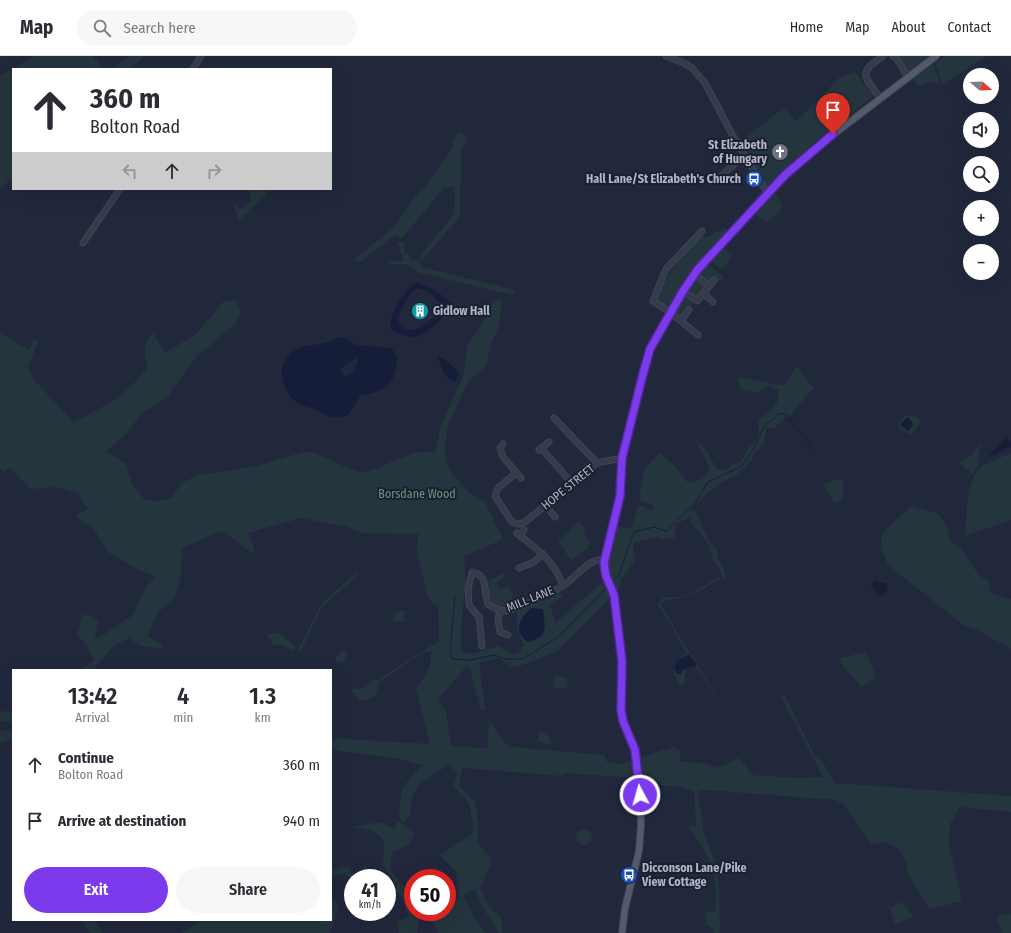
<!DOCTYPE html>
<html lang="en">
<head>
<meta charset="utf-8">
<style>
  body { margin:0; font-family:"Fira Sans Condensed",sans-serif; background:#f7f7f7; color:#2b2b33; height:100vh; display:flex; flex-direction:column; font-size:15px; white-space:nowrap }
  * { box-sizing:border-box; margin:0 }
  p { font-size:13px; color:#7c7c81 }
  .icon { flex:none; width:22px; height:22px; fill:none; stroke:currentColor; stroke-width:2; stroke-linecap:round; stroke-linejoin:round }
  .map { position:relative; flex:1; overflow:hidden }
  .side { position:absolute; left:12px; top:613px; width:320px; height:252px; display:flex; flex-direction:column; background:#fff; border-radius:0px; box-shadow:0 4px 16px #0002 }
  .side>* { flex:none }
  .hud { position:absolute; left:12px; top:12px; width:320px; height:122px; border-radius:0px; box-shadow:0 4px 16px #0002; background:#fff; color:#2b2b33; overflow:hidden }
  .needle { width:26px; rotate:109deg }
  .fabs { position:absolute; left:963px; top:12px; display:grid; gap:8px }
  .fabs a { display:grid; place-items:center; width:36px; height:36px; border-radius:50%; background:#fff; box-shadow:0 4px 16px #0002; font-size:20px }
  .speed { position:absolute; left:344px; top:813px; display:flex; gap:8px; font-size:20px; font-weight:700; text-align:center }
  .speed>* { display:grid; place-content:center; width:52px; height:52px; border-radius:50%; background:#fff; box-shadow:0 4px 16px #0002; line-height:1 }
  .speed small { font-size:10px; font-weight:400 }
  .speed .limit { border:6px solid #d22; background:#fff; color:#111 }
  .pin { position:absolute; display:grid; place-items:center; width:34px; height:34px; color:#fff; margin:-41px -17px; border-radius:50% 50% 50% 0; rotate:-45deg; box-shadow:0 0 4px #0007 }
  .pin .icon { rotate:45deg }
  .me { position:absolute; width:44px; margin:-22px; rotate:354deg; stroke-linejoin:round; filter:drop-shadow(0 0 3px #0008) }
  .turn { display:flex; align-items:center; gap:14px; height:84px; padding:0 12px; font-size:18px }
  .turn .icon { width:52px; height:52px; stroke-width:2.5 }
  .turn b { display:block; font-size:28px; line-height:34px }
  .lanes { display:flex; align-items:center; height:38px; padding:0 12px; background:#0003; justify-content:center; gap:20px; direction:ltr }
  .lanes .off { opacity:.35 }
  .eta { display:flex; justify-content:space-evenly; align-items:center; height:68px; text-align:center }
  .eta b { font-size:24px; font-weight:600; line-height:28px }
  .action { display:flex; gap:8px; margin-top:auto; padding:8px 12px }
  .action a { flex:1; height:46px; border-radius:24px; background:#7c3aed; color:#fff; font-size:16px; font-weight:600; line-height:46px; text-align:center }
  .action a+a { background:#f7f7f7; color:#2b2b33 }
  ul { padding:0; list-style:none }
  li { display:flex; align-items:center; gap:12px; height:56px; padding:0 12px }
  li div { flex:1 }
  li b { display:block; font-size:15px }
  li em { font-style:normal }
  header { display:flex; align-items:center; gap:24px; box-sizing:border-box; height:56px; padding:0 20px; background:#fff; border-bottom:1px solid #e1e1e2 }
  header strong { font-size:19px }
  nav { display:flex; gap:22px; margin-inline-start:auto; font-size:14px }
  .search { width:280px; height:36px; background:#f7f7f7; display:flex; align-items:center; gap:10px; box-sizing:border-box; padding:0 14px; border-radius:22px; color:#7c7c81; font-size:15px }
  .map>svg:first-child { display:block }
  .green { fill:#24353d }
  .water { fill:#161d39; fill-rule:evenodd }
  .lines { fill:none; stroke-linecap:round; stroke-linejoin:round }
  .stream { stroke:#161d39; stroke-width:1 }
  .minor-casing { stroke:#3f4455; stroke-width:7 }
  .major-casing { stroke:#3f4455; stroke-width:8 }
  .minor { stroke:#363b4c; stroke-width:5 }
  .major { stroke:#54596c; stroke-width:6 }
  .route-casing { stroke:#51269a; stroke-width:10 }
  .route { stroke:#7c3aed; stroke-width:7 }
  .labels { text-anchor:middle; stroke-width:4; stroke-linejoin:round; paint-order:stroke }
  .poi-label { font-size:12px; font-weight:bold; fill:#b2b5c8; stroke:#1b2031; text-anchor:end }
  .street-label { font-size:12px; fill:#b2b5c8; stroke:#1b2031 }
  .park-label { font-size:12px; fill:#68997d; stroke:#1b2031 }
</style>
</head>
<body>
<header>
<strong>Map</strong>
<div class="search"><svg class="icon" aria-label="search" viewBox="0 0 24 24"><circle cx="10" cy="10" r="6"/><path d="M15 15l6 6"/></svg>Search here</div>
<nav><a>Home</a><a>Map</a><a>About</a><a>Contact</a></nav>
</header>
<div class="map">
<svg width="1011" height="877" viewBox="0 0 1011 877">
  <rect width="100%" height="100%" fill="#22283c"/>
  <path class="green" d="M34,0H93L104,13H13V124L0,131V20Z
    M130,0H144L131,13H113Z
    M898,0H930L908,16Z
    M945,0H987L943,28L935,7Z
    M933,7L940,26L937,28L931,26L917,30L913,22Z
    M855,16L873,40L812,88L768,133L741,85L785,51L796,66L840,21Z
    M458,76L465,78L467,86L461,92L460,160L423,204L419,201L454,158L455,131L444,132L401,183L395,179L360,206L352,205L393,172L420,134L424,132L453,91V84Z
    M250,133H264L267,137L239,164L234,149L242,153L250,146Z
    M774,137L783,149L780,155L767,166L754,157Z
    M724,172L728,175L693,217L671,253L658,247L656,243C668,215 680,202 701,180L708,181Z
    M397,186H404L405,197L410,199V203L414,205L418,203L422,211L515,234L513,239L416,216V213L404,208L389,209L388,205H404Z
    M723,192L732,199L725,211L719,212L712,205Z
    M708,208L724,221L719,226L714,222L708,227L698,219Z
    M696,222L705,229L695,243L686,236Z
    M685,239L693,247L682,262L676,257Z
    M236,244L241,257L235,268L197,300L167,341L140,359L128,376L106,395L126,408L133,430L144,443L157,445L171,442L182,427L198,419L252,411L304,396L314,397L360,417C385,414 408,391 435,397L441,369L464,319L467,289L485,264L494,244L502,245L499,270L490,291L486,310L467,327L449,368L444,394L449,414L470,437L485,446L503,483L464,501C469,534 458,564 462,597H475L498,590L514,599L519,597L524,589L517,573V553L558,533L563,540L550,549L555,567L604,525L611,541L558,595L517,611H511L499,602L479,607L485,653L481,655L470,611H466L438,643L446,656L451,690L487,692L489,664L504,686L513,691L604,699L607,706L621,708L633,704L635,722L564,717L563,720L463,712C455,736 461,729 475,745L478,766V787L492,804L481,831V835L490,852L501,861L503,877H499L482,850L475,833L463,839L475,863L486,877H438L431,864L453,851L459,840L456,815L440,799L472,778L473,768L469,747L453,730L457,716L451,711L447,710C424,724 410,730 410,759L403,767L399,760L402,732L422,709L401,703L331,694V682L430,688L416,632C425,621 432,611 431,595L423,597L413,603L381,625H378L377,636C373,643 366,645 359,644L352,635L353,633H360L375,623L377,624L439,585L438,550L431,546L428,540L417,496L418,478L363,477L344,470L301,462L248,477L256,498C245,494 229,477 220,476L182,492L181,519L175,542L157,557L148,581L163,588L161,593L140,590L130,582L116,588L93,614H82L94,604L88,591L77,579L82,559L93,560L98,565L95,580L97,583L133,559L146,531L153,524L154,520L137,513L108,496L94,473L78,462L77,458L88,453L78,437L57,431L31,433L9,411L4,416L0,411V277L29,294L34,283L38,285L28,312L35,325L74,366C102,352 131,337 148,310C143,295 143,289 153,277L165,297L196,278L224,245Z
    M797,310L814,333C804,340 798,352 789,361H785L774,372H766L764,387L754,397L752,404L737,419L720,427L696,448H694L691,457L695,454L708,483L717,494L718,503L723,510L726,522C716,524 711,529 703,533C691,539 678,543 665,544L661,548L676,575L725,653L694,608L685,615V627L681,629C667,615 674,606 687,597L674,576V574L657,548L664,541C678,542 692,538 704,530C711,526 714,523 722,522L720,513L713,505L709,489L692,468L690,461L676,468L674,482L663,484L657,481L633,487L635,504L622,523L617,536C605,506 610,501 616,470L631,473L638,450H643L652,455L654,449L639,444L644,414L659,397L675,410L688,427C698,425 707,423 710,412L698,389L699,387C708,393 711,405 718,414L728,413L732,408L742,406L747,394L758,382L759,364L777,347L779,334L769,330C758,338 752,337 740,333L738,321L784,330Z
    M914,359L921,365L911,379L898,372V367L904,360Z
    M980,387L978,410L972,418L958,406L971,400Z
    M1011,397V464L965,480C967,460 965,422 983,410C991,405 1002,401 1011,397Z
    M840,423L843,425V439L839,446L835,447L824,431L826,427Z
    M912,450L939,458L948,474L950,485L959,490L978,518L989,526L990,537L1011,543V593L977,574L966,571L888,509L882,493L881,482L888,471Z
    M579,465L586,475L583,477L591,486L587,493L571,504L558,485Z
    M505,516L504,522L497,525L498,531L503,532L509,530L514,546L513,553C490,556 490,543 488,525Z
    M356,517L357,520L322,551L300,597L298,594L322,547Z
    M401,554L407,557L404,560L405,564L402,566L393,565L394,558Z
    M279,577L296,591L294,595L283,589H274L266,578Z
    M343,594L348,597L343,606H336V600L339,599Z
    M866,596L876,621L861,632C854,618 845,618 840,602Z
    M555,620L566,622L568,630L561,633L555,632L553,623Z
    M784,638L816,702L819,700L835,727L1011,740V756L960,751L951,766L948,785L962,845L930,853C923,842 914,830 908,818C906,814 907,808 905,803C900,790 885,783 872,789L844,749L833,743H820L708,734L698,735L703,774L715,807L719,828L720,877H714L713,873L704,867L706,864V857L715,855C720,823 708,792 686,770H696L694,735L681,731L642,728L641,701L674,691L677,695L681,693L679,705L707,708L718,712L739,702L753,720L757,719L796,722L823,721L781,641Z
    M0,655L13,656V666L0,665Z
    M13,673V684L0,687V676Z
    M542,676L549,681L551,687L549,689L539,685L538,677Z
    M398,765L415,778C410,788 405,792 394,795C381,819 403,824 413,841V856H421L417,877H399L397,865L409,861L403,843L394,833L398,829L383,810L384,787L380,780L371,774L353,771L380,766L394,773Z
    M576 781a8 8 0 1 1 16 0a8 8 0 1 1-16 0Z
    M367,808L363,822L348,821L344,818L331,820V814L349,811L350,817L362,819L363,811Z
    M331,845L338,847L339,851L330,877H182L200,864H331Z
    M901,846L913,860L895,869L890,852Z
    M1011,858V877H1003L996,860Z
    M81,864H94L102,877H90Z"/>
  <path class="water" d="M416,227L434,233L451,247C447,259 430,275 419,280C410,284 397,277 390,272C390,255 402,242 411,229ZM417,232L428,235L444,251C433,261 416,284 400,269C394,258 409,240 417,232Z
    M341,281L346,282L356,289L389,292L393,294C397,301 397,304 396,312C393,331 379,337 361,339L348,359C334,364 328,360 316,354C310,351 302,351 297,347C281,334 275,310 292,296C302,289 312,290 324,287C330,286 335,283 341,281ZM356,302L358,304L354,315L347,320L342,319L341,312Z
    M437,300L444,303L459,316L457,322L454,325L445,320Z
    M907,361L912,365L913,370L908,375L900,369Z
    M1007,381L1008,386L1011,384V390L994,399H989Z
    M874,525L888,528L887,535L881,540L871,531Z
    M531,552L543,553C545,572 549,581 527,586C512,572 520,564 531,552Z
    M689,598L697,609L683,614L681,618H677L674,612L677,605Z"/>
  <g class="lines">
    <path class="stream" d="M612,526L619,518L634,476L654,471L667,475L696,446L708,426L742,410L755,390L764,370L779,358H786L814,394
      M455,540L450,596L453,603L470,604L494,599L506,603H523L558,581L607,531"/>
    <g class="minor-casing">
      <path id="minor" d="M666,0L684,7L692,12L705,27L732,78L767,137
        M893,0L897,3L908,21
        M193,13L201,0
        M880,42C863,19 858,17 883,0
        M717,124L744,99
        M83,187L120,133
        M694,218L709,230
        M683,235L697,245L714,224
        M703,237L713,246
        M681,264L689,254
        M698,279L671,257L653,245L666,213L702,175
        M554,362L597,407
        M503,388L500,392L503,401L521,422
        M541,392L572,427
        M539,394L549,386
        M516,417L498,432L495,440L512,466L519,468L525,466L597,407L622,402
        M545,449L555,461
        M517,477L520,480L524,474
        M520,480C538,493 556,508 563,530
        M519,512L534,506L543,498
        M500,554L498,563L500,576L508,579
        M482,590L479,561L469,549L468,533L472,516C489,519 483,535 488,548L496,553L505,555C517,554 552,536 564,529C577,521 587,503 605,503"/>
    </g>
    <g class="major-casing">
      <path id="major" d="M622,877L625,852L639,795L641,769L640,739L635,694L623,665L621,654L622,605L614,539L606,520L605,503L620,440L622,402L650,293L690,224L767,137L813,94L936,0"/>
    </g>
    <use href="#minor" class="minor"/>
    <use href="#major" class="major"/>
  </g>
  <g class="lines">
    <g class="route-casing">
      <path id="route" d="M640,739L635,694L623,665L621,654L622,605L614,539L606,520L604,507L620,440L622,402L643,318L650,293L683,235L698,213L785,119L833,78"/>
    </g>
    <use href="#route" class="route"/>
  </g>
  <defs>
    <g id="church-disc" transform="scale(0.9)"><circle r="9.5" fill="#6b7280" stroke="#1b2031"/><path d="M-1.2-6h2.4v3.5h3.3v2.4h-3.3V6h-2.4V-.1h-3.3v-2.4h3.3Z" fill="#fff"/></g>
    <g id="bus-disc" transform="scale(0.9)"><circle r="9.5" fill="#1a4fb4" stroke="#1b2031"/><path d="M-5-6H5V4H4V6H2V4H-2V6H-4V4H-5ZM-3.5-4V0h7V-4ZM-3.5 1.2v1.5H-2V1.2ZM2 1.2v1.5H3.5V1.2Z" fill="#fff"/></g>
    <g id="building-disc" transform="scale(0.9)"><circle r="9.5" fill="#0f9aa8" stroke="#1b2031"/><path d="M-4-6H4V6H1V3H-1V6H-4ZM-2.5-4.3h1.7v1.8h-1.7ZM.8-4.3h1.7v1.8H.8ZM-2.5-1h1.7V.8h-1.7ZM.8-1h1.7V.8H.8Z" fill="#fff"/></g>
  </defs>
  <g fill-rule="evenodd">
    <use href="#church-disc" x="780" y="96"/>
    <use href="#bus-disc" x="754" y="123"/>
    <use href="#building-disc" x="420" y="255"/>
    <use href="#bus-disc" x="629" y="819"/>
  </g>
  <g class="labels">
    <g class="poi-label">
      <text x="767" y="93">St Elizabeth<tspan x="767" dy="14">of Hungary</tspan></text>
      <text x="741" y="127">Hall Lane/St Elizabeth's Church</text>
      <text x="433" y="259" text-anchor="start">Gidlow Hall</text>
      <text x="642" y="816" text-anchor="start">Dicconson Lane/Pike<tspan x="642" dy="14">View Cottage</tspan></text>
    </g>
    <g class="street-label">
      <text transform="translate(568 431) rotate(-39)" y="4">HOPE STREET</text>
      <text transform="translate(530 543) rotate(-22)" y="4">MILL LANE</text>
    </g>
    <g class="park-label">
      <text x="417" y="442">Borsdane Wood</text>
    </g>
  </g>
</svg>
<div class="fabs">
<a><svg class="needle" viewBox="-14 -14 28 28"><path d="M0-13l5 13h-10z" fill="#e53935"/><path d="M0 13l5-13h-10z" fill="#7c7c81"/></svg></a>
<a><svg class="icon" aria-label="sound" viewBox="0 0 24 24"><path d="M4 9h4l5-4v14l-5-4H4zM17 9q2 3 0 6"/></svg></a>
<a><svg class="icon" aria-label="search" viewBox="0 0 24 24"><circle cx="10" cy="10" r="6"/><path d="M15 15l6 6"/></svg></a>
<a>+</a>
<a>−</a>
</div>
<div class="speed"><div>41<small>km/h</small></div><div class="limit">50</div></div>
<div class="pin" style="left:833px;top:78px;background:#d93025"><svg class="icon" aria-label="arrive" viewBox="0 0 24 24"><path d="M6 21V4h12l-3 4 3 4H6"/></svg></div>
<svg class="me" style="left:640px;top:739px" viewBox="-20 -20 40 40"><circle r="17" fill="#7c3aed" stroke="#fff" stroke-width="3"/><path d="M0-11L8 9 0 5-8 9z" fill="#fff"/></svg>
<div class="hud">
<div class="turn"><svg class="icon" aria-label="ahead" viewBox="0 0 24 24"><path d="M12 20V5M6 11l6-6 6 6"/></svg><div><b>360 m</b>Bolton Road</div></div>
<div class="lanes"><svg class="icon off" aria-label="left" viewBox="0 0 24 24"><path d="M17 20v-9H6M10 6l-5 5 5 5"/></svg><svg class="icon" aria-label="ahead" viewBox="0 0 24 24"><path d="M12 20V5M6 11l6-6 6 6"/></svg><svg class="icon off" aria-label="right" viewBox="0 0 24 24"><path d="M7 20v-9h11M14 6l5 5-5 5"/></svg></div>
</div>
<section class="side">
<div class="eta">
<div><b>13:42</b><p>Arrival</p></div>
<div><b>4</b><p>min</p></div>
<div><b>1.3</b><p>km</p></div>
</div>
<ul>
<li><svg class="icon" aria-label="ahead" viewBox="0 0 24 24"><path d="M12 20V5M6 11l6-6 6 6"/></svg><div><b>Continue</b><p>Bolton Road</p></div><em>360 m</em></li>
<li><svg class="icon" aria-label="arrive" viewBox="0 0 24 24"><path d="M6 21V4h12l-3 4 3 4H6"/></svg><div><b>Arrive at destination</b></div><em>940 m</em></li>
</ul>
<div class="action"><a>Exit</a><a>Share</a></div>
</section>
</div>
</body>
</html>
